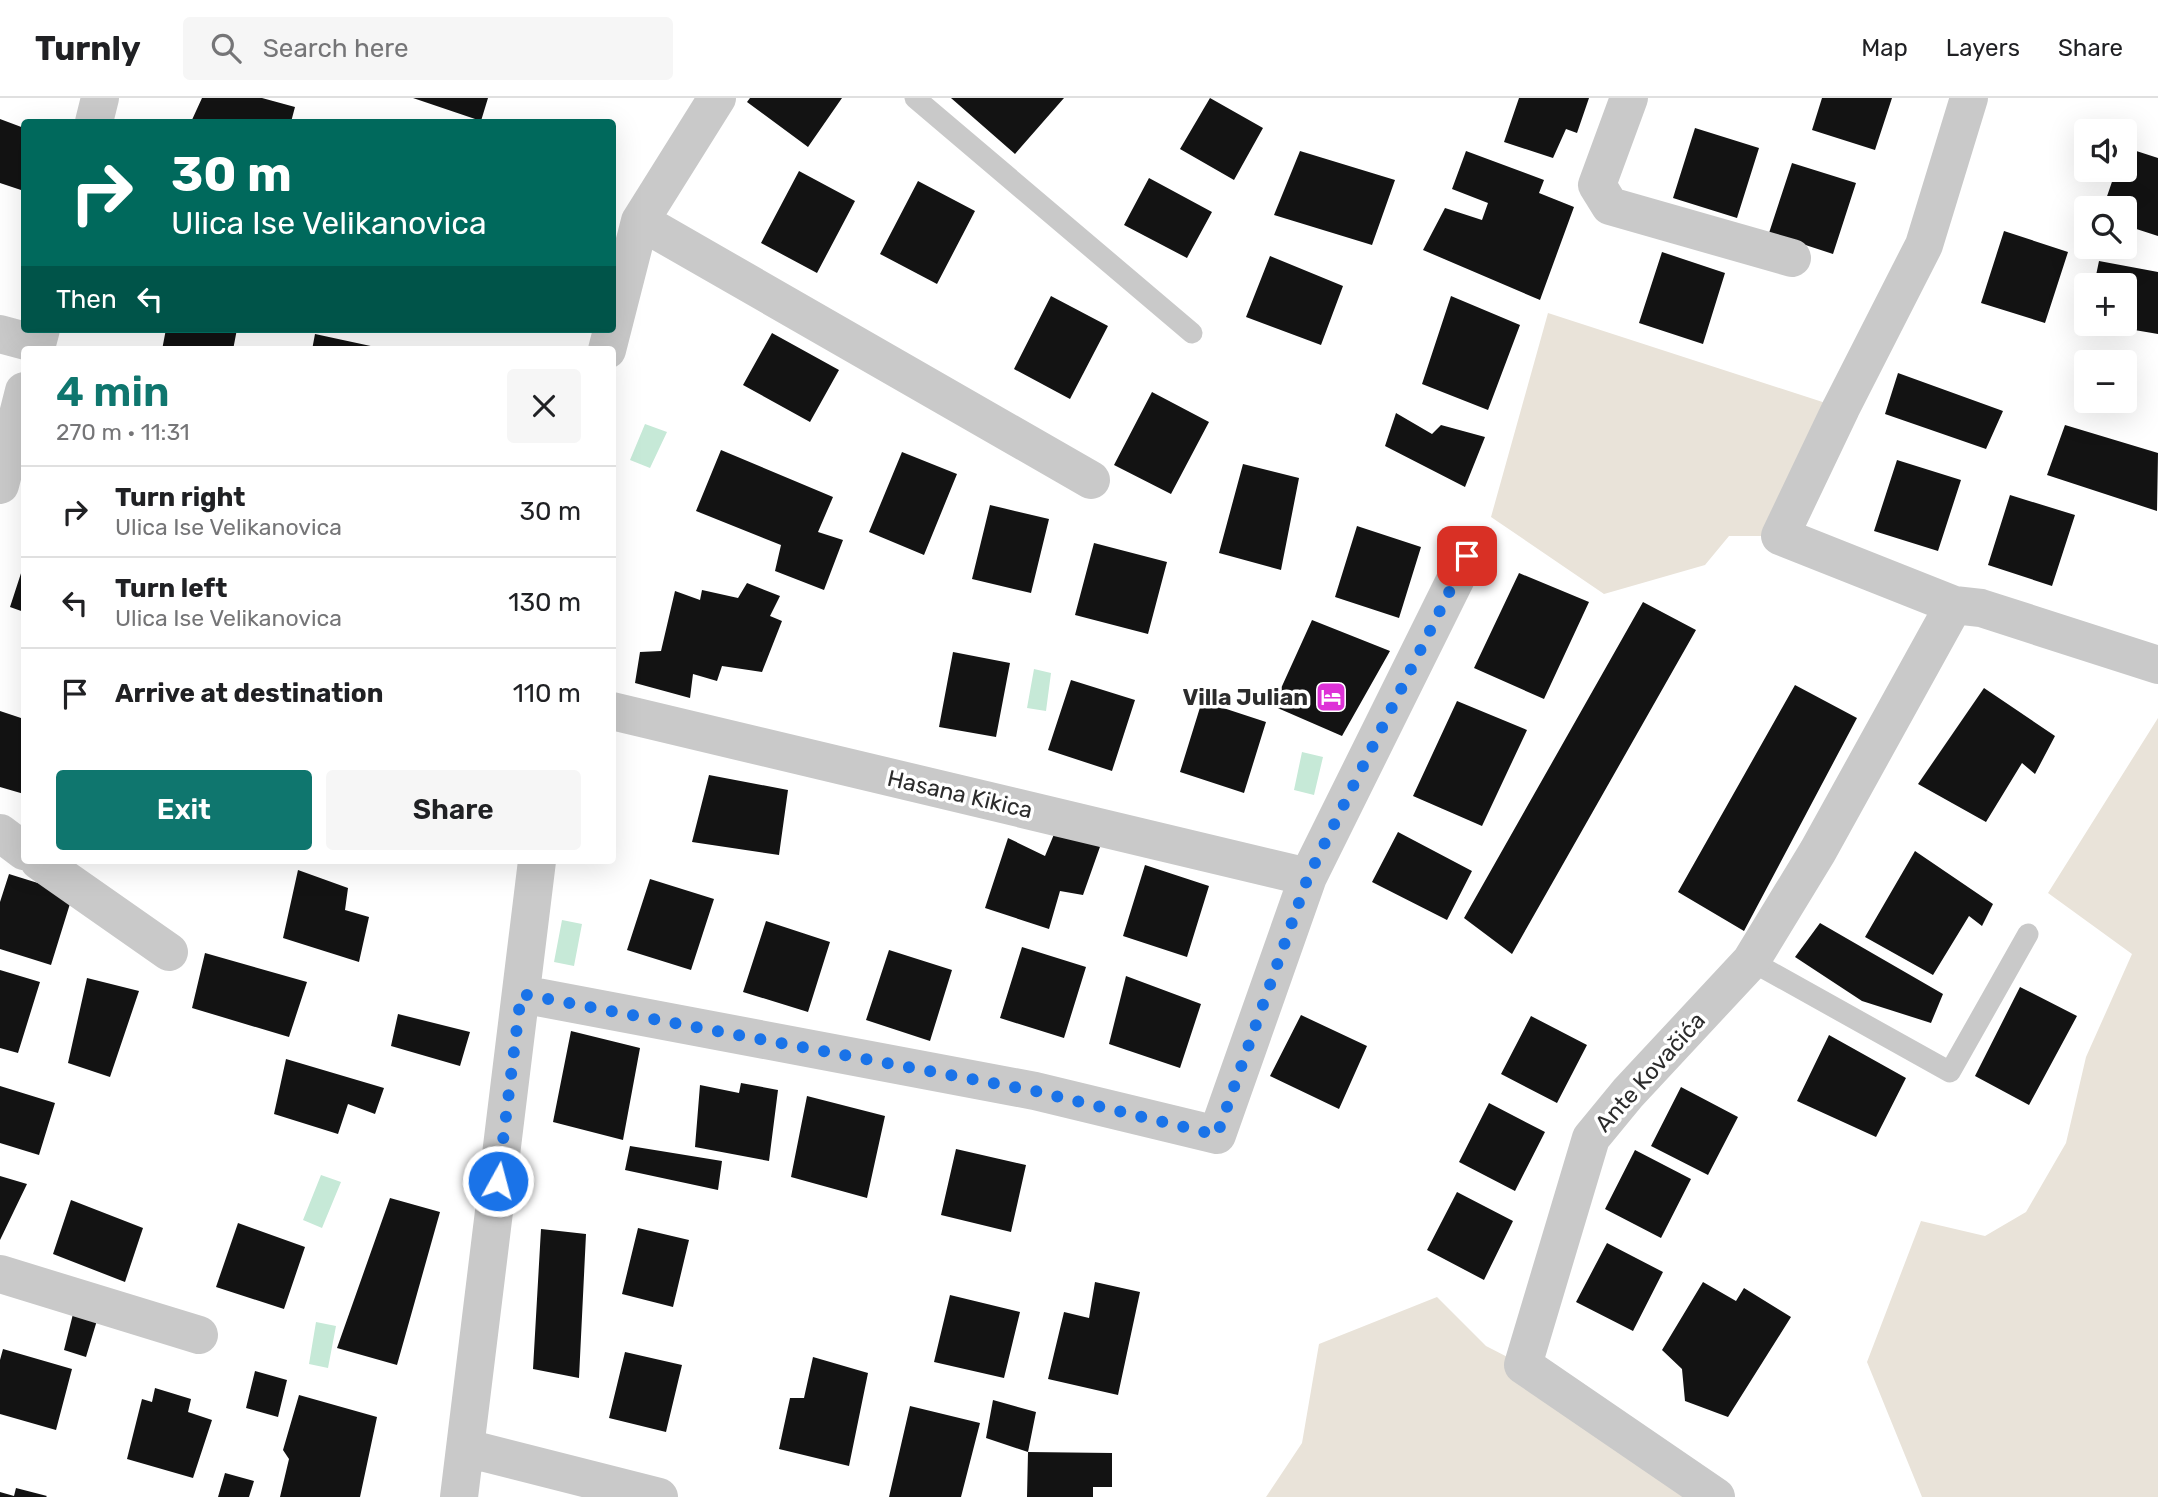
<!DOCTYPE html>
<html lang="en">
<head>
<meta charset="utf-8">
<style>
  body { margin:0; font-family:Rubik,sans-serif; background:#f6f6f6; color:#202124; height:100vh; display:flex; flex-direction:column; font-size:26px; white-space:nowrap }
  * { box-sizing:border-box; margin:0 }
  p { font-size:23px; color:#757577 }
  .icon { flex:none; width:38px; height:38px; fill:none; stroke:currentColor; stroke-width:2; stroke-linecap:round; stroke-linejoin:round }
  .map { position:relative; flex:1; overflow:hidden }
  .drawer { position:absolute; left:21px; top:248px; width:595px; height:518px; display:flex; flex-direction:column; background:#fff; border-radius:7px; box-shadow:0 7px 28px #0002 }
  .drawer>* { flex:none }
  .guide { position:absolute; left:21px; top:21px; width:595px; height:214px; border-radius:7px; box-shadow:0 7px 28px #0002; background:#00695c; color:#fff; overflow:hidden }
  .fabs { position:absolute; left:2074px; top:21px; display:grid; gap:14px }
  .fabs a { display:grid; place-items:center; width:63px; height:63px; border-radius:7px; background:#fff; box-shadow:0 7px 28px #0002; font-size:35px }
  .pin { position:absolute; display:grid; place-items:center; width:60px; height:60px; color:#fff; margin:-30px; border-radius:14px; box-shadow:0 4px 10px #0006 }
  .me { position:absolute; width:77px; margin:-38px; rotate:7deg; stroke-linejoin:round; filter:drop-shadow(0 0 5px #0008) }
  .turn { display:flex; align-items:center; gap:24px; height:147px; padding:0 35px; font-size:32px }
  .turn .icon { width:91px; height:91px; stroke-width:2.5 }
  .turn b { display:block; font-size:49px; line-height:60px }
  .then { display:flex; align-items:center; height:66px; padding:0 35px; background:#0003; gap:14px; font-size:26px }
  .round { display:grid; place-items:center; flex:none; width:74px; height:74px; border-radius:7px; background:#f6f6f6 }
  .overview { display:flex; align-items:center; justify-content:space-between; height:119px; padding:0 35px }
  h1 { font-size:42px; font-weight:600; line-height:52px; color:#0f766e }
  .cta { display:flex; gap:14px; margin-top:auto; padding:14px 35px }
  .cta a { flex:1; height:80px; border-radius:7px; background:#0f766e; color:#fff; font-size:28px; font-weight:600; line-height:80px; text-align:center }
  .cta a+a { background:#f6f6f6; color:#202124 }
  ul { padding:0; list-style:none }
  li { display:flex; align-items:center; gap:21px; height:91px; padding:0 35px; border-top:2px solid #e0e0e0 }
  li div { flex:1 }
  li b { display:block; font-size:26px }
  li em { font-style:normal }
  header { display:flex; align-items:center; gap:42px; box-sizing:border-box; height:98px; padding:0 35px; background:#fff; border-bottom:2px solid #e0e0e0 }
  header strong { font-size:33px }
  nav { display:flex; gap:38px; margin-inline-start:auto; font-size:24px }
  .search { width:490px; height:63px; background:#f6f6f6; display:flex; align-items:center; gap:18px; box-sizing:border-box; padding:0 24px; border-radius:7px; color:#757577; font-size:26px }
  .map>svg:first-child { display:block }
  .green { fill:#e9e3d9 }
  .water { fill:#c6e9d7 }
  .building { fill:#131313 }
  .lines { fill:none; stroke-linecap:round; stroke-linejoin:round }
  .service { stroke:#c9c9c9; stroke-width:21 }
  .minor { stroke:#c9c9c9; stroke-width:38 }
  .route { stroke:#1a73e8; stroke-width:12; stroke-dasharray:0 21.6 }
  .labels { text-anchor:middle; stroke-width:7; stroke-linejoin:round; paint-order:stroke }
  .poi-label { font-size:23px; font-weight:bold; fill:#2c2c2c; stroke:#fff; text-anchor:end }
  .street-label { font-size:23px; fill:#2c2c2c; stroke:#fff }
</style>
</head>
<body>
<header>
<strong>Turnly</strong>
<div class="search"><svg class="icon" aria-label="search" viewBox="0 0 24 24"><circle cx="10" cy="10" r="6"/><path d="M15 15l6 6"/></svg>Search here</div>
<nav><a>Map</a><a>Layers</a><a>Share</a></nav>
</header>
<div class="map">
<svg width="2158" height="1399" viewBox="0 0 2158 1399">
  <rect width="100%" height="100%" fill="#fff"/>
  <path class="green" d="M1548,215L1841,310L1780,438H1729L1705,467L1604,496L1491,419Z
    M2158,620V1399H1922L1867,1264L1921,1123L1985,1138L2026,1114L2066,1045L2086,959L2132,856L2048,795Z
    M1437,1199L1486,1248L1523,1267L1709,1399H1266L1302,1345L1319,1246Z"/>
  <path class="water" d="M645,326L667,334L650,370L630,362Z
    M1034,571L1051,575L1046,613L1027,610Z
    M1302,654L1323,659L1314,697L1294,692Z
    M562,822L582,826L574,868L554,864Z
    M321,1077L341,1084L322,1130L303,1122Z
    M316,1224L336,1228L328,1270L309,1266Z"/>
  <path class="building" d="M202,0H262L295,9L291,24H191Z
    M413,0H488L481,23Z
    M750,0H842L808,49L747,4Z
    M951,0H1064L1015,56Z
    M1210,0L1263,30L1234,82L1180,51Z
    M1519,0H1589L1577,35L1566,31L1553,60L1504,44Z
    M1822,0H1892L1875,52L1812,32Z
    M0,21L24,30V93L0,85Z
    M1695,30L1759,50L1737,120L1673,100Z
    M2124,49L2158,60V138L2124,127V110H2103L2116,72H2124Z
    M1300,53L1395,82L1372,147L1274,117Z
    M1466,53L1544,82L1539,95L1574,109L1540,202L1423,152L1445,110L1482,122L1488,105L1452,91Z
    M1792,65L1856,85L1833,156L1769,135Z
    M799,73L855,103L817,175L761,145Z
    M1149,80L1212,114L1187,160L1124,127Z
    M918,83L975,113L937,186L880,156Z
    M2004,133L2068,154L2045,225L1981,205Z
    M1662,154L1725,175L1703,246L1639,225Z
    M1270,158L1343,188L1321,247L1246,219Z
    M2099,163L2158,174V236L2105,227L2124,226V187H2094Z
    M1051,198L1108,228L1070,301L1014,271Z
    M1451,198L1520,227L1488,312L1422,286Z
    M166,231H237L233,252H162Z
    M772,235L839,272L810,324L743,287Z
    M315,236L380,250V252H312Z
    M1898,275L2003,313L1986,351L1885,316Z
    M1152,294L1209,324L1171,396L1114,367Z
    M1396,315L1432,336L1441,327L1485,339L1465,389L1385,348Z
    M2065,327L2158,355L2157,413L2047,377Z
    M721,352L833,399L818,434L843,442L824,492L775,473L781,447L696,413Z
    M902,354L957,376L924,457L869,434Z
    M1897,362L1961,382L1938,453L1874,433Z
    M1243,366L1299,380L1281,472L1219,455Z
    M2010,397L2075,417L2052,488L1988,467Z
    M990,407L1049,421L1031,495L972,481Z
    M1357,428L1421,449L1399,520L1335,499Z
    M1094,445L1167,464L1148,536L1075,517Z
    M24,466V514L10,509Z
    M1519,475L1589,504L1544,601L1474,570Z
    M747,485L780,498L770,518L782,523L762,574L722,568L717,583L693,576L690,600L635,585L640,554L661,553L675,493L700,502L702,492L738,500Z
    M1643,504L1696,532L1512,856L1464,820Z
    M1312,522L1390,553L1342,638L1273,608Z
    M953,554L1010,565L996,639L939,629Z
    M1071,582L1135,602L1112,673L1048,652Z
    M1795,587L1857,620L1744,833L1678,794Z
    M1984,590L2055,638L2035,676L2022,665L1986,724L1918,686Z
    M1202,603L1266,624L1244,695L1180,674Z
    M1457,603L1527,632L1482,728L1413,698Z
    M0,613L24,621V696L0,689Z
    M709,677L788,692L779,757L692,744Z
    M1057,729L1101,746L1083,797L1060,793L1049,831L985,810L1008,740L1045,758Z
    M1398,734L1472,773L1447,822L1372,784Z
    M1915,753L1993,806L1982,828L1969,818L1933,877L1865,839Z
    M1145,767L1209,788L1187,859L1123,838Z
    M298,772L348,790L345,812L369,819L359,864L283,840Z
    M9,776L73,796L51,867L0,851V804Z
    M650,781L714,801L691,872L627,852Z
    M766,823L830,844L808,914L743,894Z
    M1820,825L1943,896L1931,925L1862,903L1795,859Z
    M1022,849L1086,869L1064,940L1000,920Z
    M889,852L952,872L930,943L866,922Z
    M205,855L307,884L289,939L192,910Z
    M0,872L40,884L18,955L0,950Z
    M1126,878L1201,906L1180,970L1109,946Z
    M87,880L139,893L110,979L68,965Z
    M2020,889L2077,918L2029,1007L1975,978Z
    M398,916L470,934L460,968L391,948Z
    M1301,917L1367,948L1339,1011L1270,978Z
    M1531,918L1587,947L1557,1005L1501,976Z
    M571,933L640,950L623,1042L553,1024Z
    M1829,937L1906,980L1876,1039L1797,1003Z
    M286,961L384,990L375,1016L348,1006L338,1036L274,1016Z
    M741,985L778,992L769,1063L695,1049L700,987L739,995Z
    M0,988L55,1005L39,1057L0,1045Z
    M1681,989L1738,1019L1708,1077L1651,1048Z
    M807,998L885,1018L867,1100L791,1079Z
    M1489,1005L1545,1034L1515,1093L1459,1064Z
    M630,1048L722,1063L718,1092L625,1072Z
    M956,1051L1026,1067L1011,1134L941,1117Z
    M1635,1052L1691,1081L1661,1140L1605,1111Z
    M0,1078L27,1086L0,1142Z
    M1457,1094L1513,1123L1484,1182L1427,1152Z
    M390,1100L440,1114L397,1267L337,1250Z
    M71,1102L143,1130L125,1184L53,1156Z
    M238,1125L305,1149L284,1211L216,1189Z
    M638,1130L689,1142L673,1209L622,1196Z
    M541,1131L586,1136L579,1280L533,1271Z
    M1607,1145L1663,1174L1633,1233L1576,1204Z
    M1095,1184L1140,1194L1118,1297L1048,1281L1064,1214L1089,1220Z
    M1703,1184L1736,1203L1744,1190L1791,1219L1728,1319L1685,1303L1682,1271L1662,1252Z
    M950,1197L1020,1214L1004,1280L934,1264Z
    M74,1212L98,1219L86,1259L64,1252Z
    M3,1251L72,1271L56,1332L0,1316V1262Z
    M625,1254L682,1267L666,1334L609,1320Z
    M813,1259L868,1275L849,1368L779,1351L790,1300H804Z
    M255,1273L287,1282L278,1319L246,1310Z
    M155,1290L191,1301L188,1314L212,1322L193,1380L127,1361L142,1301L152,1304Z
    M299,1297L377,1319L360,1399H280L289,1361L283,1352Z
    M993,1302L1036,1314L1028,1354L986,1340Z
    M910,1308L980,1325L961,1399H889Z
    M1028,1354L1112,1355V1389H1093V1399H1027Z
    M225,1375L254,1383L249,1399H218Z
    M16,1390L47,1398L46,1399H0V1394L14,1398Z"/>
  <g class="lines">
    <path class="service" d="M915,0L1192,235
      M1751,863L1950,974L2028,836"/>
    <path class="minor" d="M1629,0L1597,87L1610,108L1792,160
      M1969,0L1924,147L1841,310L1780,438L1954,507L1981,510L2158,567
      M94,24L100,0
      M640,123L1091,382
      M0,236L37,246L41,231
      M607,252L640,123L717,0
      M0,387L24,293
      M612,613L1308,779
      M0,735L24,753
      M39,763L169,854
      M521,896L1035,993L1217,1037L1308,779L1467,458
      M0,1176L199,1237
      M466,1350L659,1399
      M459,1399L537,763
      M1716,1399L1523,1267L1591,1040L1628,995L1751,863L1818,753L1954,507"/>
  </g>
  <g class="lines">
    <path class="route" d="M498,1083L521,896L1035,993L1217,1037L1308,779L1467,458"/>
  </g>
  <defs>
    <g id="hotel-square" transform="scale(1.575)"><rect x="-9" y="-9" width="18" height="18" rx="4" fill="#de32d7" stroke="#fff"/><path d="M-6-4.5h1.5V1H6V5H4.5V3h-9V5H-6ZM-4 0a1.8 1.8 0 1 1 3.6 0ZM.5 0V-2.5h3Q6-2.5 6 0Z" fill="#fff"/></g>
  </defs>
  <g fill-rule="evenodd">
    <use href="#hotel-square" x="1331" y="599"/>
  </g>
  <g class="labels">
    <g class="poi-label">
      <text x="1308" y="607">Villa Julian</text>
    </g>
    <g class="street-label">
      <text transform="translate(960 696) rotate(13)" y="8">Hasana Kikica</text>
      <text transform="translate(1650 974) rotate(-48)" y="8">Ante Kovačića</text>
    </g>
  </g>
</svg>
<div class="fabs">
<a><svg class="icon" aria-label="sound" viewBox="0 0 24 24"><path d="M4 9h4l5-4v14l-5-4H4zM17 9q2 3 0 6"/></svg></a>
<a><svg class="icon" aria-label="search" viewBox="0 0 24 24"><circle cx="10" cy="10" r="6"/><path d="M15 15l6 6"/></svg></a>
<a>+</a>
<a>−</a>
</div>
<div class="pin" style="left:1467px;top:458px;background:#d93025"><svg class="icon" aria-label="arrive" viewBox="0 0 24 24"><path d="M6 21V4h12l-3 4 3 4H6"/></svg></div>
<svg class="me" style="left:498px;top:1083px" viewBox="-20 -20 40 40"><circle r="17" fill="#1a73e8" stroke="#fff" stroke-width="3"/><path d="M0-11L8 9 0 5-8 9z" fill="#fff"/></svg>
<div class="guide">
<div class="turn"><svg class="icon" aria-label="right" viewBox="0 0 24 24"><path d="M7 20v-9h11M14 6l5 5-5 5"/></svg><div><b>30 m</b>Ulica Ise Velikanovica</div></div>
<div class="then">Then<svg class="icon" aria-label="left" viewBox="0 0 24 24"><path d="M17 20v-9H6M10 6l-5 5 5 5"/></svg></div>
</div>
<section class="drawer">
<div class="overview"><div><h1>4 min</h1><p>270 m · 11:31</p></div><a class="round"><svg class="icon" aria-label="close" viewBox="0 0 24 24"><path d="M6 6l12 12M18 6L6 18"/></svg></a></div>
<ul>
<li><svg class="icon" aria-label="right" viewBox="0 0 24 24"><path d="M7 20v-9h11M14 6l5 5-5 5"/></svg><div><b>Turn right</b><p>Ulica Ise Velikanovica</p></div><em>30 m</em></li>
<li><svg class="icon" aria-label="left" viewBox="0 0 24 24"><path d="M17 20v-9H6M10 6l-5 5 5 5"/></svg><div><b>Turn left</b><p>Ulica Ise Velikanovica</p></div><em>130 m</em></li>
<li><svg class="icon" aria-label="arrive" viewBox="0 0 24 24"><path d="M6 21V4h12l-3 4 3 4H6"/></svg><div><b>Arrive at destination</b></div><em>110 m</em></li>
</ul>
<div class="cta"><a>Exit</a><a>Share</a></div>
</section>
</div>
</body>
</html>
